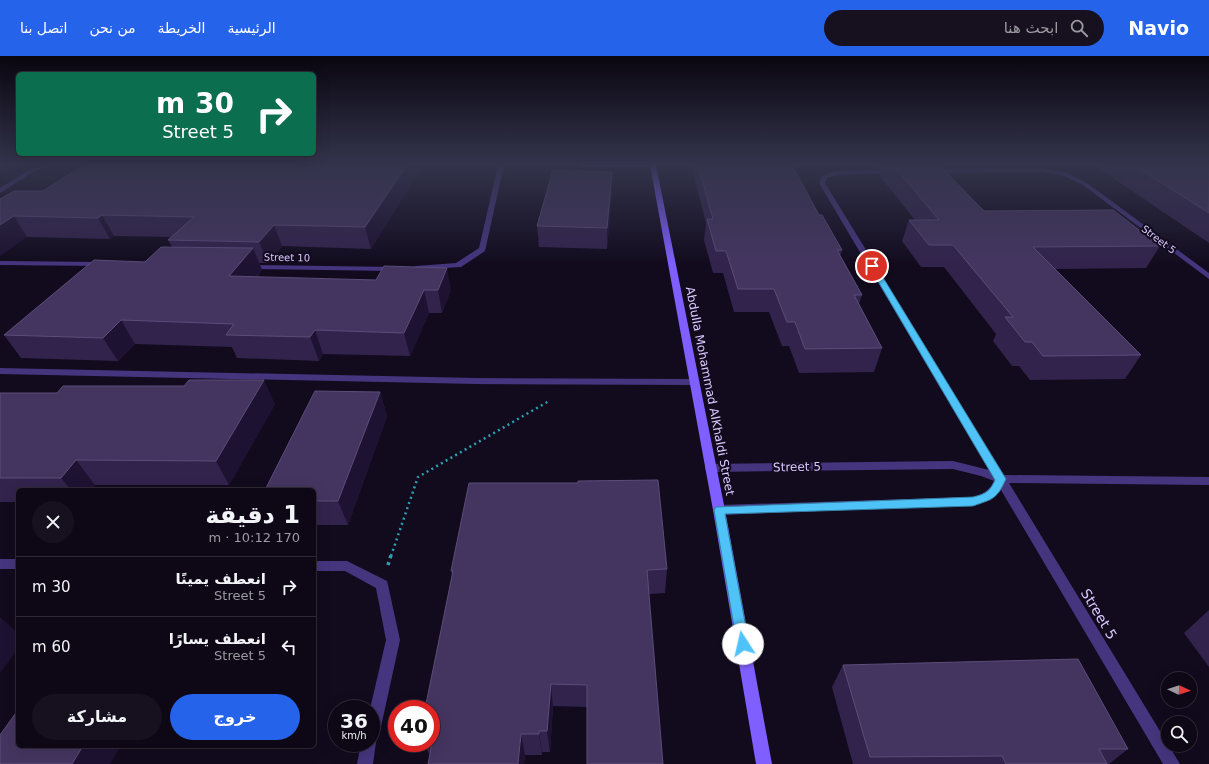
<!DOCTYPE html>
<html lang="ar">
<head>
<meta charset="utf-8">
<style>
  body { margin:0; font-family:"DejaVu Sans",Cairo,sans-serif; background:#17111f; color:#f1f3f6; direction:rtl; height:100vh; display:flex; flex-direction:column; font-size:15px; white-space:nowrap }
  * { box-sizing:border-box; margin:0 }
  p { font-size:13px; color:#9b9aa1 }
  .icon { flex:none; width:22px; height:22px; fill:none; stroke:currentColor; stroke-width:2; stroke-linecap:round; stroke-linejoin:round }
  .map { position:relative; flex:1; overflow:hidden; direction:ltr }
  .details { position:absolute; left:16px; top:432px; width:300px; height:260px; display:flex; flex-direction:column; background:#0e0816; border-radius:6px; box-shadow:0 4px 16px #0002,0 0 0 1px #2e2935; direction:rtl }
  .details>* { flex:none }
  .banner { position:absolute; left:16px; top:16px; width:300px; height:84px; border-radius:6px; box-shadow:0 4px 16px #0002,0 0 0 1px #2e2935; direction:rtl; background:#0b6e4f; color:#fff; overflow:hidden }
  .needle { width:26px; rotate:94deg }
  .fabs { position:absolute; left:1161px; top:616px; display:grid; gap:8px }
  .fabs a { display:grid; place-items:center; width:36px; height:36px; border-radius:50%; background:#0e0816; box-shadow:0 4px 16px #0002,0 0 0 1px #2e2935; font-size:20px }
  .speed { position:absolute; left:328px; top:644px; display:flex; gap:8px; font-size:20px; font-weight:700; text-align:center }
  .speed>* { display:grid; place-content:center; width:52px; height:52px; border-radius:50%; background:#0e0816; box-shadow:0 4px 16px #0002,0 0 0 1px #2e2935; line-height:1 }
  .speed small { font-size:10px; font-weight:400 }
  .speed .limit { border:6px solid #d22; background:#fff; color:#111 }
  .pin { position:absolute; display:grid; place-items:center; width:34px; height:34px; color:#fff; margin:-17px; border:2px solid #fff; border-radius:50%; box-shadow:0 1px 4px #0007 }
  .me { position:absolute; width:44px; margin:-22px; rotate:350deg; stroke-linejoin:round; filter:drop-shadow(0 0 3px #0008) }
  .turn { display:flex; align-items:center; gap:14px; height:84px; padding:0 16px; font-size:18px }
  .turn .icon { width:52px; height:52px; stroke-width:2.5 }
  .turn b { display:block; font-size:28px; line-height:34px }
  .round { display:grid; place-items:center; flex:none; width:42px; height:42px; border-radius:21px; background:#17111f }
  .headline { display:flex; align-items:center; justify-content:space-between; height:68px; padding:0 16px }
  h1 { font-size:24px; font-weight:700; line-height:30px }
  .primary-button { display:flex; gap:8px; margin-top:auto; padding:8px 16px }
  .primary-button a { flex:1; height:46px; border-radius:24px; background:#2563eb; color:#fff; font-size:16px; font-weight:700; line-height:46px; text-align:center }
  .primary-button a+a { background:#17111f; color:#f1f3f6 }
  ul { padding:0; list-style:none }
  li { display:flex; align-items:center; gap:12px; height:60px; padding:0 16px; border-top:1px solid #2e2935 }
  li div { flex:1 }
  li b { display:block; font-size:15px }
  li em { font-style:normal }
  header { display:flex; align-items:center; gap:24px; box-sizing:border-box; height:56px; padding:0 20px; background:#2563eb; color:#fff }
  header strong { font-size:19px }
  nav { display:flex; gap:22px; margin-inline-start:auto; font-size:14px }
  .search { width:280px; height:36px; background:#17111f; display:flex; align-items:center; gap:10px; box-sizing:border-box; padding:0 14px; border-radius:22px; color:#9b9aa1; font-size:15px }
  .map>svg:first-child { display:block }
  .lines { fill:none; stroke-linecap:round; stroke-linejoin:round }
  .path-far1 { stroke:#2aa2b1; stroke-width:2.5; stroke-dasharray:2 3.5; stroke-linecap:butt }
  .path { stroke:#2aa2b1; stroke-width:3.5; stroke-dasharray:3 4; stroke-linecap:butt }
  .street { fill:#45357e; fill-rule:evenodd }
  .secondary { fill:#7f5fff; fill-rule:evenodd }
  .wall { fill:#32234c }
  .shaded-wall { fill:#1e1232 }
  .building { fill:#443560; stroke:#5b4c79 }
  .route { fill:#4fc3f7; stroke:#337fa1 }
  .labels { text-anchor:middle; stroke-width:4; stroke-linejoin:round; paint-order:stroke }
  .far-street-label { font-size:10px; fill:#d8c8ff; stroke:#120b1e }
  .street-label { font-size:12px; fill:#d8c8ff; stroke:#120b1e }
  .near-street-label { font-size:14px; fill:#d8c8ff; stroke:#120b1e }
</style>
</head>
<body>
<header>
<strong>Navio</strong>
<div class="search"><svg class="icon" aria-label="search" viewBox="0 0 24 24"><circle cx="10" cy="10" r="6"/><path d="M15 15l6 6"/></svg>ابحث هنا</div>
<nav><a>الرئيسية</a><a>الخريطة</a><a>من نحن</a><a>اتصل بنا</a></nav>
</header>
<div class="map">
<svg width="1209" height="708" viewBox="0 0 1209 708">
  <rect width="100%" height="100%" fill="#120b1e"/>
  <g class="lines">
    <path class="path-far1" d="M391,500L418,421L549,345"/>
    <path class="path" d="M388,509L391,499"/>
    <path class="street" d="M43,109H52L33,116L0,137V132L29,114Z
      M498,109H504L485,195L461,211L413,214L412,212L416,210L456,207L479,192Z
      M578,109H656L653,111H581Z
      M1041,112L1065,116L1087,127L1209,217V223L1083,129L1062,119L1041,116L931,117L928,115L931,113Z
      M895,114L897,115V117L836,119L827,122L825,127L1004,419L1209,421V429L1009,427L1180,708H1163L1001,434L991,444L973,449L719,459L715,457L713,454L715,451L719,449L973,441C983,438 990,434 994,425L981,420L953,413L710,416L706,415L705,412L706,409L710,408L953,405L989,414L819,127L822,120L835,115Z
      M0,205L102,206L106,208L102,210L0,209Z
      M245,209L396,211L400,213L396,215L248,213L244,211Z
      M0,312L476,322L695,323L700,326L695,329L476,328L0,318Z
      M0,503H18V513H0Z
      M314,505H347L387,525L388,529L400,584L379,680L376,686L373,708H357L361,687H371V653H370L386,584L376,532L345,515H314Z"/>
    <path class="secondary" d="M650,109H656L725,454L772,708H756L713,454Z"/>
  </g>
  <path class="wall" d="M423,109L371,193L282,190L268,207H259L262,214L257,221L451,234L442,257H429L410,300L323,298L319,305L237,302L232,291L135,288L118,305L21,302L4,279L172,191L168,184L172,181L114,180L110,183L27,181L0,143Z
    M693,109H792L819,159L842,194L840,200L862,239L859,248L882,292L874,316L799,317L789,290H782L769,256H734L723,217H713L704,184L706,167L693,117Z
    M872,109H939L984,155L1160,190L1146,212L1055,213L1141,299L1125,323L1030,324L1019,310H1012L993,285L996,278L944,211H921L902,185L909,164H915L880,120L882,113H875Z
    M1094,109H1209V187Z
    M612,116V136L607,193L539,191L537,170Z
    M380,336L387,360L348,469H314V434Z
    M0,337L275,348L229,429H95L91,434H18V446H0Z
    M667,513L665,537L649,538L587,651L553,650L550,696H542V699H525L524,708H428L430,698H429L424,687H431V653L452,519L451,515Z
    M1209,554V611L1184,577Z
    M843,609L1128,693L1109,708H853L832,631Z"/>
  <path class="shaded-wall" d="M0,109H15L0,118Z
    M407,109H423L371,193L365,171Z
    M612,116V136L607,193V172Z
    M102,159L114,180L110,183L98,162Z
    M14,160L27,181L0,200V169Z
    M274,169L282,190L268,207L259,186Z
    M253,192L262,214L239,242L229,220Z
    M447,212L451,234L442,257L438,234Z
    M424,234L429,257L410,300L404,277Z
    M121,264L135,288L118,305L103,282Z
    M315,274L323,298L319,305L310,281Z
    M264,324L275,348L229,429L216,405Z
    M380,336L387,360L348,469L338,445Z
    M76,404L95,429L91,434H71L61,422Z
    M0,561L18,577V593L0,617Z
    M551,628L553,650L550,696L547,675Z
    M539,675L542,696V699L539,678Z
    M521,678L525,699L524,708H518Z
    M83,690H121L110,708H72Z"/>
  <path class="building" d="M84,109H407L365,171L274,169L259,186L168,184L194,161L102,159L98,162L14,160L0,169V143L14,135H43Z
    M698,109H792L819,159H822L842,194H837L862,239H854L882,292L805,293L795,266H787L774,233H738L726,195H716L707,163H713Z
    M893,109H939L984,155L1113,154L1160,190L1033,191L1141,299L1043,300L1032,286H1025L1005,261H1013L953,189H929L909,164H939Z
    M1133,109H1209V157Z
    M553,114L612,116L607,172L537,170Z
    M161,191L253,192L229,220L376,224L384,210L447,212L438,234H424L404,277L315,274L310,281L226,279L234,268L121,264L103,282L4,279L94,204L145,206Z
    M189,324H264L216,405L76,404L61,422H0V337H57L63,330H184Z
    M315,335L380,336L338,445H314V434H265Z
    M658,424L667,513L647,514L663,708H587V629L551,628L547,675H539V678H521L518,708H428L434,677H431V653H425L453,515H451L469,427H578V425Z
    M1078,603L1128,693H1099L1107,708H1006L1002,700L870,701L843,609Z
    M18,654V690H83L72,708H0V679Z"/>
  <linearGradient id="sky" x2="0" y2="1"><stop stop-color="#0a0610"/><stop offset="0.52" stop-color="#33344c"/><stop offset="1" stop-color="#33344c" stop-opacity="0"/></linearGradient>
  <rect width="1209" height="208" fill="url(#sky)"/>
  <path class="route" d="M872,208L876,210L1006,423C997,443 993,443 973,450L725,458L749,588L747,593L743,594L738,593L737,588L714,454L716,451L973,441C986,438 990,435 995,424L869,210Z"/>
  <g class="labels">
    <g class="far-street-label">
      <text transform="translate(1159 183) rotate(37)" y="4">Street 5</text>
      <text transform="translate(287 201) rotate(1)" y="4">Street 10</text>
    </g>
    <g class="street-label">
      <text transform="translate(710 335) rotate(79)" y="4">Abdulla Mohammad AlKhaldi Street</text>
      <text transform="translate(797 411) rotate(-1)" y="4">Street 5</text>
    </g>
    <g class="near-street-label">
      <text transform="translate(1099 558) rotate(59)" y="5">Street 5</text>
    </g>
  </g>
</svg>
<div class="fabs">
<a><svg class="needle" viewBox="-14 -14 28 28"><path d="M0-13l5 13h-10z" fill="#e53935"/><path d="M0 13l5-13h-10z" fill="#9b9aa1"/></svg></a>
<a><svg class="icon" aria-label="search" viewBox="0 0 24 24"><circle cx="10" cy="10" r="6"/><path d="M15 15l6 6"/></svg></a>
</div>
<div class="speed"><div>36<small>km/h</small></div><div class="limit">40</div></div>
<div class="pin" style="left:872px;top:210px;background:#d93025"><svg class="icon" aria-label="arrive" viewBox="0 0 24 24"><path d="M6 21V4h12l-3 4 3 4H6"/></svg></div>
<svg class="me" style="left:743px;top:588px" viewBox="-20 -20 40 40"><circle r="19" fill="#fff"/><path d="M0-13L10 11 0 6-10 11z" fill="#4fc3f7"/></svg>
<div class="banner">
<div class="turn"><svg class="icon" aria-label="right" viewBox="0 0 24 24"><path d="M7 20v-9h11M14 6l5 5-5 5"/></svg><div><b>30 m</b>Street 5</div></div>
</div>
<section class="details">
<div class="headline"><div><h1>1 دقيقة</h1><p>170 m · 10:12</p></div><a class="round"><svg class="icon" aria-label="close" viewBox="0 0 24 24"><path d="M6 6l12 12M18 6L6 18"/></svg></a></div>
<ul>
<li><svg class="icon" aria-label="right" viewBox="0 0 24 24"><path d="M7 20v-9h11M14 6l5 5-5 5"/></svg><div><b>انعطف يمينًا</b><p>Street 5</p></div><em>30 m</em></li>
<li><svg class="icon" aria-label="left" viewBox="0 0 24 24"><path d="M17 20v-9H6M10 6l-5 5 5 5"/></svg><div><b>انعطف يسارًا</b><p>Street 5</p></div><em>60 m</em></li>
</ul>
<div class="primary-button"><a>خروج</a><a>مشاركة</a></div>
</section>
</div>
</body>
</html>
